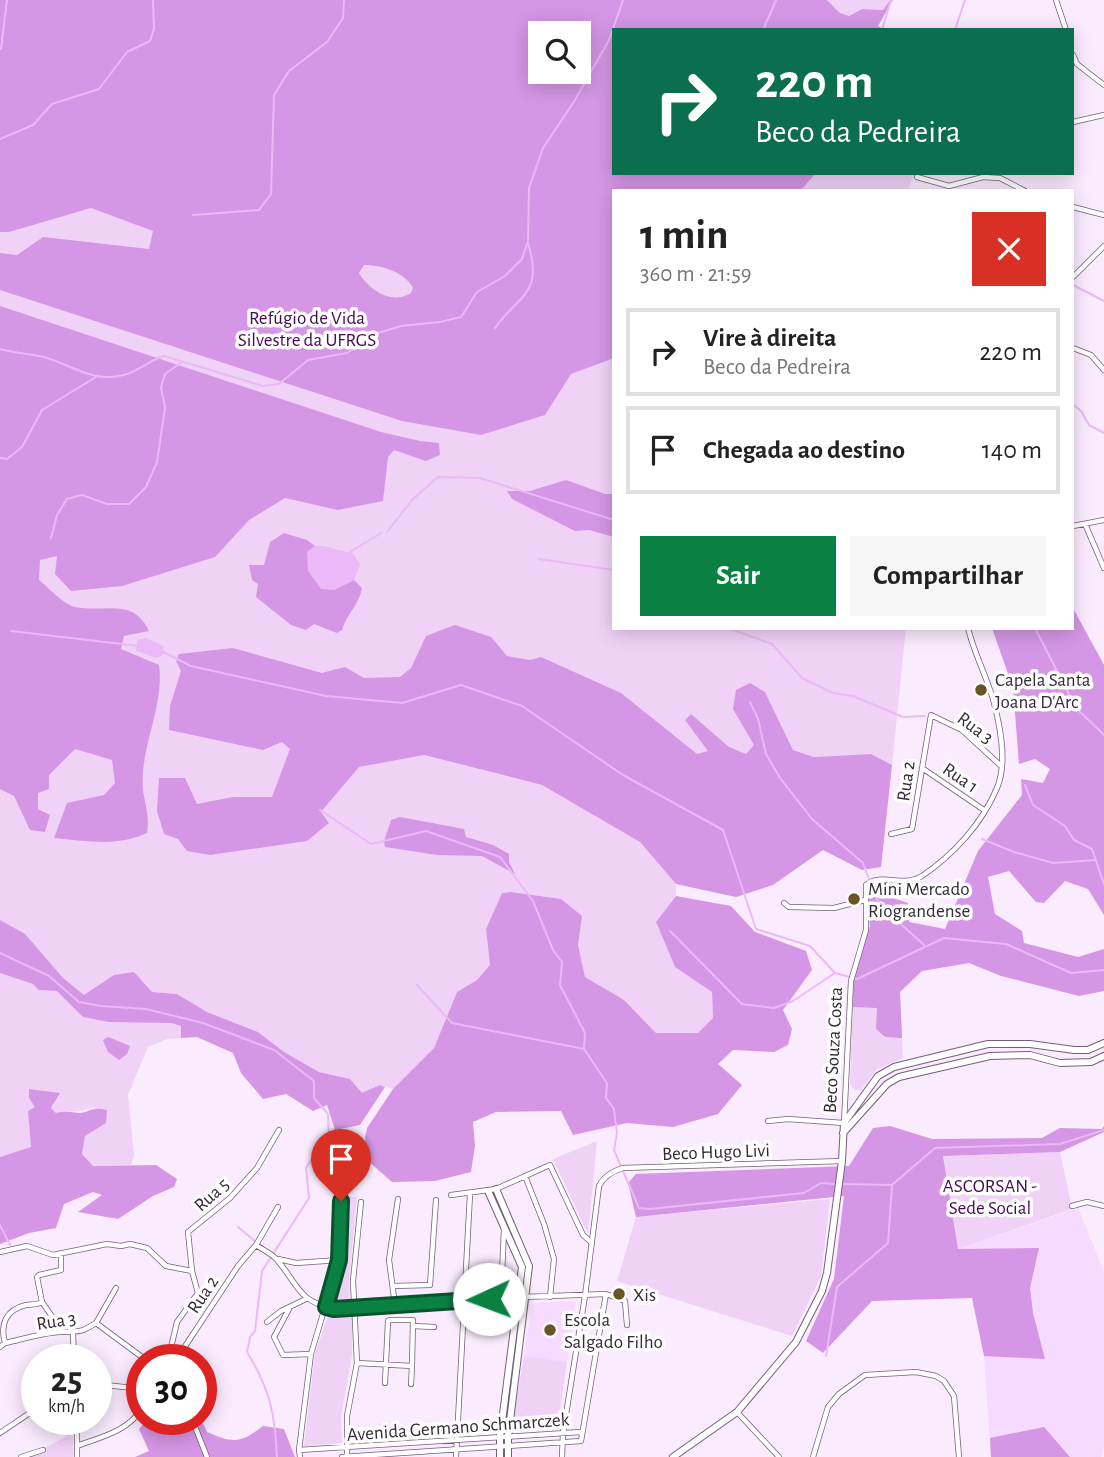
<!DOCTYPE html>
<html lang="pt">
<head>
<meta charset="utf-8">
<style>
  body { margin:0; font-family:"Alegreya Sans",sans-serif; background:#f6f6f6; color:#222; height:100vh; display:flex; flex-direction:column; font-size:26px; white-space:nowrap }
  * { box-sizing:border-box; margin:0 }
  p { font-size:23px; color:#767676 }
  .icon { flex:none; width:38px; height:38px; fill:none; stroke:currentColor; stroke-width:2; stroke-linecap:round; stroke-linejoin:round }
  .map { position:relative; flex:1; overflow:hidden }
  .drawer { position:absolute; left:612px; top:189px; width:462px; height:441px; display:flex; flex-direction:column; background:#fff; border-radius:0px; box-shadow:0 4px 18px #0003 }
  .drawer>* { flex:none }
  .banner { position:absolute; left:612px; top:28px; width:462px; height:147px; border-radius:0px; box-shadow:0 4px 18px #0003; background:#0b6e4f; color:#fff; overflow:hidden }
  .controls { position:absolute; left:528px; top:21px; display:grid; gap:14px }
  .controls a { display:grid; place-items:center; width:63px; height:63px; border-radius:0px; background:#fff; box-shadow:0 4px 18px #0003; font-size:35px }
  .speed { position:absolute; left:21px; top:1344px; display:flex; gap:14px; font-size:35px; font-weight:700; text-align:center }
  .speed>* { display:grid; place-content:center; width:91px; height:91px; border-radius:50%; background:#fff; box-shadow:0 4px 18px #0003; line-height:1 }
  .speed small { font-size:18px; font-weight:400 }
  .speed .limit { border:10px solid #d22; background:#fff; color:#111 }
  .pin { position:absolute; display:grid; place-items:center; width:60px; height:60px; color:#fff; margin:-72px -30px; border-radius:50% 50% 50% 0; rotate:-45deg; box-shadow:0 0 7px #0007 }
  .pin .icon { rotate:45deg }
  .me { position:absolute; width:77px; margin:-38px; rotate:268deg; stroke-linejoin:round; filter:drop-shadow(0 0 5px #0008) }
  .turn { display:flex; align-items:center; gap:24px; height:147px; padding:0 28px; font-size:32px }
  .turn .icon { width:91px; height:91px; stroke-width:2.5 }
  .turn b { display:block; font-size:49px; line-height:60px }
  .round { display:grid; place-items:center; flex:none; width:74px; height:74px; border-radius:0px; background:#f6f6f6 }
  .head { display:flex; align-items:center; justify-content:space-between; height:119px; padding:0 28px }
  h1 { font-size:42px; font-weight:700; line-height:52px }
  .action { display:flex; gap:14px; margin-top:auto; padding:14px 28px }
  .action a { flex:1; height:80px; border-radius:0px; background:#0b8043; color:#fff; font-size:28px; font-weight:700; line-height:80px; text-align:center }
  .action a+a { background:#f6f6f6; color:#222 }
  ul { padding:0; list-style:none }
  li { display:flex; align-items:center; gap:21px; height:88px; margin:0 14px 10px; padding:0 14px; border:4px solid #e0e0e0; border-radius:0px }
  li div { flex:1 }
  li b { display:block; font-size:26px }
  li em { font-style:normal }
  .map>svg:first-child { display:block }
  .built { fill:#f7daff }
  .green { fill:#f0d2f7; fill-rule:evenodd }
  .forest { fill:#d596e5; fill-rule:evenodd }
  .water { fill:#ebb8f8 }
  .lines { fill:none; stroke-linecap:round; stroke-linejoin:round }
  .stream { stroke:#ebb8f8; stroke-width:2 }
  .street-casing { stroke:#745f7a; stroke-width:6 }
  .secondary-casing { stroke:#745f7a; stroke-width:8 }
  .street { stroke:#fff; stroke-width:4.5 }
  .secondary { stroke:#fff; stroke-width:6 }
  .route-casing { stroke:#07532c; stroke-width:18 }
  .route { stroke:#0b8043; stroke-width:12 }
  .poi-dot { fill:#675624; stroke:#fefefe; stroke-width:2.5 }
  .labels { text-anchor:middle; stroke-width:7; stroke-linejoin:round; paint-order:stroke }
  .park-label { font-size:19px; fill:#450a52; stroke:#fefefe }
  .poi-label { font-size:19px; fill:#332a35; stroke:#fefefe; text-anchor:start }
  .street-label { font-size:19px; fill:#332a35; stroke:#fefefe }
</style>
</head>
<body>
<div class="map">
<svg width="1104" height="1457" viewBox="0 0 1104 1457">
  <rect width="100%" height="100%" fill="#faebfe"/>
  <path class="built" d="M1078,1208L1104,1272V1445L1101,1457H991L984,1356L972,1298L958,1249Z
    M576,1301L567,1362L524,1356L532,1303Z"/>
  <path class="green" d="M0,0L614,30V628H906L892,765L871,754L814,757L793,750L765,692L755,745L746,754L729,747L691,714L685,720L709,751L697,754L462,685L278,802L329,823L321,813L359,766L423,755L542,785L640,842L676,884V896L656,922L675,967L712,992L713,1018L698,1033H656L624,1000L585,977L578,945L560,899L511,892L502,893L486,929L490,965L477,980L457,992L434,1048L393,1089L380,1085L363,1094L350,1079L319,1072L284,1052L258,1032L207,1012L177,994L152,992L107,1021L171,1023L181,1026V1038L167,1039L148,1047L128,1095L134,1156L131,1165L93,1166L82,1154L85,1135L106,1123L94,1107C80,1113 70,1110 56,1113L51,1108L57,1100L29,1121L31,1148L0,1157ZM541,33H579V72H541Z
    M827,0H890L883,10L862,9L849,16L840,13Z
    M816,173H914L909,188L915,191H796L803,188Z
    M854,975L900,992L903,1058L877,1069L861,1090H854L850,1084Z
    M597,1141L588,1234L553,1159Z
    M1060,1152L1072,1209L958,1249L943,1156Z
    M344,1196L357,1197L349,1281L350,1301L333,1302L342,1260Z
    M830,1199L821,1276L792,1336L617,1281L636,1217Z
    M352,1314V1356L341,1416L342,1443L304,1446L315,1353L328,1316Z
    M524,1356L567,1362L557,1430L511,1432Z
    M70,1434L73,1435V1457H32L29,1453L47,1447Z"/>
  <path class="forest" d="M0,0H827L840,13L849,16L862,9L883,10L890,0H893L878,26L885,30H614V173H816L803,188L796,191H614V358L571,374L545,415L481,435L402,421L0,290V253L17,255L43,237L149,249L153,231L91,208L9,232H0ZM541,33H579V72H541ZM364,265C381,265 405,272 413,288L411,293C392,305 370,291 359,273Z
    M0,306L381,432L420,441L439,443L440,455L426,461L394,450L388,457L383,501L338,510L285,498L249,520L215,557L122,586L71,591L55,574L57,556L40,560L39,580C49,588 63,604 75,607C105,613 133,597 149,631L124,636L121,649L159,665C165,706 139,748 143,790C145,805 150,818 147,833C117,847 86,841 54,838L67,803L104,795L115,783L112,760L75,749L49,775V789L38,793V809L50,815L45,832L30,830L14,796L0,789Z
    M566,480L605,494H614V537L589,530L575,531L512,499L507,491H530Z
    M284,533L307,540L315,546L307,552L334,590L354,580L362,588C359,605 347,613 342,630L337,633L314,624L306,630L291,625L256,597L258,584L252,580L249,565H264L270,542Z
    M1073,608L1104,665V915L1088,889L1065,881L1044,903L1036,902L1009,871L988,877L995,914L1022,931L1024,943L1078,957L1104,949V991L1079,996L1001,976L969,963L922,971L900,992L902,1038L885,1037L876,1029L877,1008L853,1007L854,975L870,926L867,901L870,888L878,884V893L908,903L909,922L945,929L978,851L1022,795L1021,779L1043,783L1050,769L1035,759L1019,764L1013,688L992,628H1073Z
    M455,625L491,637L507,656L530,660L541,657L621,693L697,754L708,751L685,720L691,714L729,747L746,754L754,745L733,709L736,690L750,683L765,692L793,750L814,757L871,754L892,765L881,867L862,870L823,850L773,885L736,897L676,884L640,842L542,785L424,755L359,767L321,812L329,823L307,841L210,855L187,851L178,839L164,834L157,811L159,778H185L197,804L233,797H272L290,749L282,742L263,750L169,730L170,706L181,671L176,661L179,654L233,648L322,673L345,667L364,678L400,677L411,668L426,636Z
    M400,817L464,829L466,837L493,845L509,854V862L515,874L482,856L437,855L385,847L384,841L391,820Z
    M511,892L561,899L582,916L578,945L585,977L624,1000L656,1033H698L713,1018L712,992L675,967L656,922L676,896L731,906L755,932L806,951L812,970L783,1010L792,1029L788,1045L774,1052L733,1050L718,1064L742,1085L718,1114L673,1127L627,1123L573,1135L561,1111L496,1112L473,1122L475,1146L471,1172L435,1181L392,1182L367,1160L365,1138L367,1128L393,1089L434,1048L457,992L477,980L490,965L486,929L502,893Z
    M0,920L25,934L63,978L84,995L114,975L134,972L152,992L177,994L207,1012L258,1032L284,1052L319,1072L350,1079L362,1093L380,1085L385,1087L360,1125L335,1130L327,1105L313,1111L286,1094L263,1099L241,1073L233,1053L197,1037L181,1038V1026L171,1023L109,1022L83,1017L57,991L39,990L33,984L0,973Z
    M108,1037L130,1046L127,1054L119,1060L108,1052L103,1040Z
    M29,1089L60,1093L51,1108L56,1113C65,1111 69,1112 79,1113C90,1113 90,1106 107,1110L106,1123L85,1136L82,1154L93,1166L156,1165L177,1179L174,1187L153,1196L118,1219L78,1212L102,1195L93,1192L64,1204L56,1228L29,1233L0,1244V1157L31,1147L28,1111L35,1107L29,1098Z
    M890,1126L932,1139L1042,1138L1060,1128L1102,1129L1104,1126V1132L1060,1152L943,1156L958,1249L1039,1248L1030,1288L1033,1313L1045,1359L984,1356L972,1298L872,1301L823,1353L806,1341L834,1279L844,1196L636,1217L628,1183L636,1174L849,1166L873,1128Z
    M148,1419H201L207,1432C232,1443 240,1444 263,1426L284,1429L295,1457H135L149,1451L139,1429Z
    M1044,1427L1070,1457H991L990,1438Z"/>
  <path class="water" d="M315,546H323L354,554L360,565L354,580L334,590L321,589L308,571L307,552Z
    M145,638L164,646L162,656L156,658L136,651L137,640Z"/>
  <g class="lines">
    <path class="stream" d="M763,30L776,0
      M882,30L891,0
      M955,30L965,0
      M1,49L7,0
      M0,139L33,125L52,104L99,89L127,52L150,41L154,29L153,0
      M193,215L259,210L271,194L274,95L289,71L327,42L343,18L344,0
      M1073,285L1104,301
      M495,328C519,294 544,295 528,243
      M0,349C15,353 29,354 44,357C72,365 92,383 124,375C139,371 150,360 164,356L263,386L279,384L308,360L347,353L378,333L401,326L440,322L461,317L477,292L505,276L522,259L528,241L529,188L543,148L575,100L609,40L623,0
      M1073,404L1081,411L1089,425L1104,433
      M0,458L7,459L22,447L42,410L96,377
      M387,532L412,500L438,477L480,478L614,520
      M51,538L57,515L67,499L82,495L107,504H129L146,487L157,462L165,408L161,387L165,374L182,362
      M347,554L381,533
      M539,559L614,570
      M728,628L772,644L802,678L833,693L853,696L903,717L925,716
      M1035,628L1076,708L1104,735
      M11,631L139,646
      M161,651L191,666L326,696L402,703L461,685L522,706L623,775L723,830L756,929L810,946L835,973L857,979L944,938L1006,944L1071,973L1104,970
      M750,702L758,719L766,754L780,778L812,819L863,863L869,879
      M1025,785L1033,805L1065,826L1074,840L1092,849L1104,884
      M320,810L371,844L426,831L500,857L533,901L553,950L562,962L560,985L585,1033L584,1049L607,1083L606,1098L614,1109L617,1133L614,1150L639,1208L649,1209L804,1193L821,1183L835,1184
      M982,839L1014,852L1053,863L1096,860
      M871,885L879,904L924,945
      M670,931L742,1004L774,1008L793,1001L835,973
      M0,953L49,976L79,1002L101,1006L146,1009L203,1023L274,1050L314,1081V1098L328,1114L329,1141L323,1147
      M416,984L452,1023L584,1049
      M841,1184L892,1185L935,1148L1060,1144L1104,1130
      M0,1225L10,1245
      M238,1227L256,1242
      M826,1356L837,1287L888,1243L892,1185
      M277,1457C275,1414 270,1389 247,1352L250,1337L255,1331L262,1271L309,1198L306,1168L317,1150"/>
    <g class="street-casing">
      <path id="street" d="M1056,0L1066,30
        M1073,55L1077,64L1104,85
        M1073,122L1104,115
        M917,177L949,186L983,177L1000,178L1025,191
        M1073,207L1104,215
        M1073,277L1104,246
        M1073,348L1091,355L1104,370
        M1085,524L1104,568
        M1073,526L1104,520
        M922,768L984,810
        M891,834L912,829L931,715L962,730L1000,765
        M784,903L789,907L834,908L865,900
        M768,1121L788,1119L844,1123L851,981L866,930V885C881,872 903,888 922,876C953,855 982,824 997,788C1008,762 1000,725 993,699C986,675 974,653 968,628
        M525,1176L544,1224L554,1259L550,1297
        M451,1195L496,1189L550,1165L583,1235L591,1242
        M1072,1206L1087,1202L1104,1206
        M278,1207L256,1245C263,1250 273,1254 278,1261C299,1286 298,1301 334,1309L464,1299L606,1294L625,1301L627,1325
        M0,1252L27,1246L53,1255L107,1244L121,1246L130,1244L147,1248L166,1266L192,1271
        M61,1253V1270L39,1275L37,1277L42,1302L62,1331
        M278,1259L296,1263L339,1260
        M393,1286L430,1285L436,1200
        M501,1299L504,1228
        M395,1305L389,1260L398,1199
        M289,1309L274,1337L283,1355L311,1354
        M267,1322L281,1311L306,1299
        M96,1323L116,1288
        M414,1326L434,1327
        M73,1333L74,1360
        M5,1343C0,1325 5,1310 26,1305C32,1304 37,1305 42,1302
        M0,1347L5,1343C23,1339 42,1333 60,1332C80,1330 77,1335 96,1323L146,1360
        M168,1360L177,1322L198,1293L192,1271L188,1232L230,1198L257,1168L279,1130
        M176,1360L238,1266L256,1245
        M358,1363L412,1366L413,1320H389L388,1321L385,1383
        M96,1384L142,1389
        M411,1384L412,1366
        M737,1412L779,1457
        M75,1419L74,1425L77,1430V1457
        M192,1419L207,1457
        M0,1433L37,1408
        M77,1446C101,1437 129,1431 142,1408
        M299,1450L581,1432
        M21,1457L43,1450
        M300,1457L299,1450L311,1354L339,1260L341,1165
        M342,1457L581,1441L606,1294
        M347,1457V1416L357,1363L353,1281L361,1202
        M456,1457L470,1194
        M562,1457L563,1433L585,1296L599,1186C604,1176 613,1171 623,1168L842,1161
        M813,1457L828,1407L839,1394L865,1375L916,1372L936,1376L944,1381L954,1396L959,1457"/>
    </g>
    <g class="secondary-casing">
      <path id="secondary" d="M843,1133L887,1084L899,1077L990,1056L1030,1055L1060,1063L1091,1062L1104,1056
        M496,1189L529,1266L508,1437V1457
        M488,1191L522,1267L500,1437V1457
        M673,1457L737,1412L796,1342L822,1291L827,1273L842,1161L844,1123L878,1076L894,1067L988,1044H1030L1074,1050H1088L1104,1043"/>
    </g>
    <use href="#street" class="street"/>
    <use href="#secondary" class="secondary"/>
  </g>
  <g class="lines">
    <g class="route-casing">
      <path id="route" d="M341,1201L339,1260L326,1307L334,1309L489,1299"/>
    </g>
    <use href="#route" class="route"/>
  </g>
  <g class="poi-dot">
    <circle cx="981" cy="690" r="7"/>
    <circle cx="854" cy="899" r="7"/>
    <circle cx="619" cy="1294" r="7"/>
    <circle cx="550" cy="1330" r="7"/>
  </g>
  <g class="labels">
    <g class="park-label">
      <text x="307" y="324">Refúgio de Vida<tspan x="307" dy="22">Silvestre da UFRGS</tspan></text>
      <text x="990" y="1192">ASCORSAN -<tspan x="990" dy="22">Sede Social</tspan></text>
    </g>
    <g class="poi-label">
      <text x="995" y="686">Capela Santa<tspan x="995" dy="22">Joana D'Arc</tspan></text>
      <text x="868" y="895">Mini Mercado<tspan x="868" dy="22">Riograndense</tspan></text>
      <text x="633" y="1301">Xis</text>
      <text x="564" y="1326">Escola<tspan x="564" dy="22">Salgado Filho</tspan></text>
    </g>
    <g class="street-label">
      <text transform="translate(976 727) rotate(37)" y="7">Rua 3</text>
      <text transform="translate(961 777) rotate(34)" y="7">Rua 1</text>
      <text transform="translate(905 781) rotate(-82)" y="7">Rua 2</text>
      <text transform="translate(832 1050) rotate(-87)" y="7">Beco Souza Costa</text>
      <text transform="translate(716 1151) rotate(-2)" y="7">Beco Hugo Livi</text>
      <text transform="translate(211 1194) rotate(-42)" y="7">Rua 5</text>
      <text transform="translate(202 1294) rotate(-56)" y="7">Rua 2</text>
      <text transform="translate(56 1320) rotate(-9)" y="7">Rua 3</text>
      <text transform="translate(458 1426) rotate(-4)" y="7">Avenida Germano Schmarczek</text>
    </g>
  </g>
</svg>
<div class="controls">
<a><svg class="icon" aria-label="search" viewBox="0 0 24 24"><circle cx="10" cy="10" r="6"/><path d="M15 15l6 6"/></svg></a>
</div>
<div class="speed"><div>25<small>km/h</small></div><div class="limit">30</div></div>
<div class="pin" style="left:341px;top:1201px;background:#d93025"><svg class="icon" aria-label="arrive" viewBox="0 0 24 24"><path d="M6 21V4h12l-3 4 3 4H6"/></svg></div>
<svg class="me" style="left:489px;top:1299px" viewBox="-20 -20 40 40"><circle r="19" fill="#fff"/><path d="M0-13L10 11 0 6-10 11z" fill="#0b8043"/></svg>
<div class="banner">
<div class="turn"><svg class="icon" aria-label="right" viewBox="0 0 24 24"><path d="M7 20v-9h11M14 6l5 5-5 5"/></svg><div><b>220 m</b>Beco da Pedreira</div></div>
</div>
<section class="drawer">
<div class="head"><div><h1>1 min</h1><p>360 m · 21:59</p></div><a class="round" style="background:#d93025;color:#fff"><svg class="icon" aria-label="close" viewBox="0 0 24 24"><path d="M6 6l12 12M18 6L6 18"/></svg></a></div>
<ul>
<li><svg class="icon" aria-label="right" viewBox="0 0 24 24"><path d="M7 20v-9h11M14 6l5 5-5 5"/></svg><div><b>Vire à direita</b><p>Beco da Pedreira</p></div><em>220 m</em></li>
<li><svg class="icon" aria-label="arrive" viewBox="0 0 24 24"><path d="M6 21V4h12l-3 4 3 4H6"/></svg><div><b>Chegada ao destino</b></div><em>140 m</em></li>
</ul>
<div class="action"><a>Sair</a><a>Compartilhar</a></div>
</section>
</div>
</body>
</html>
